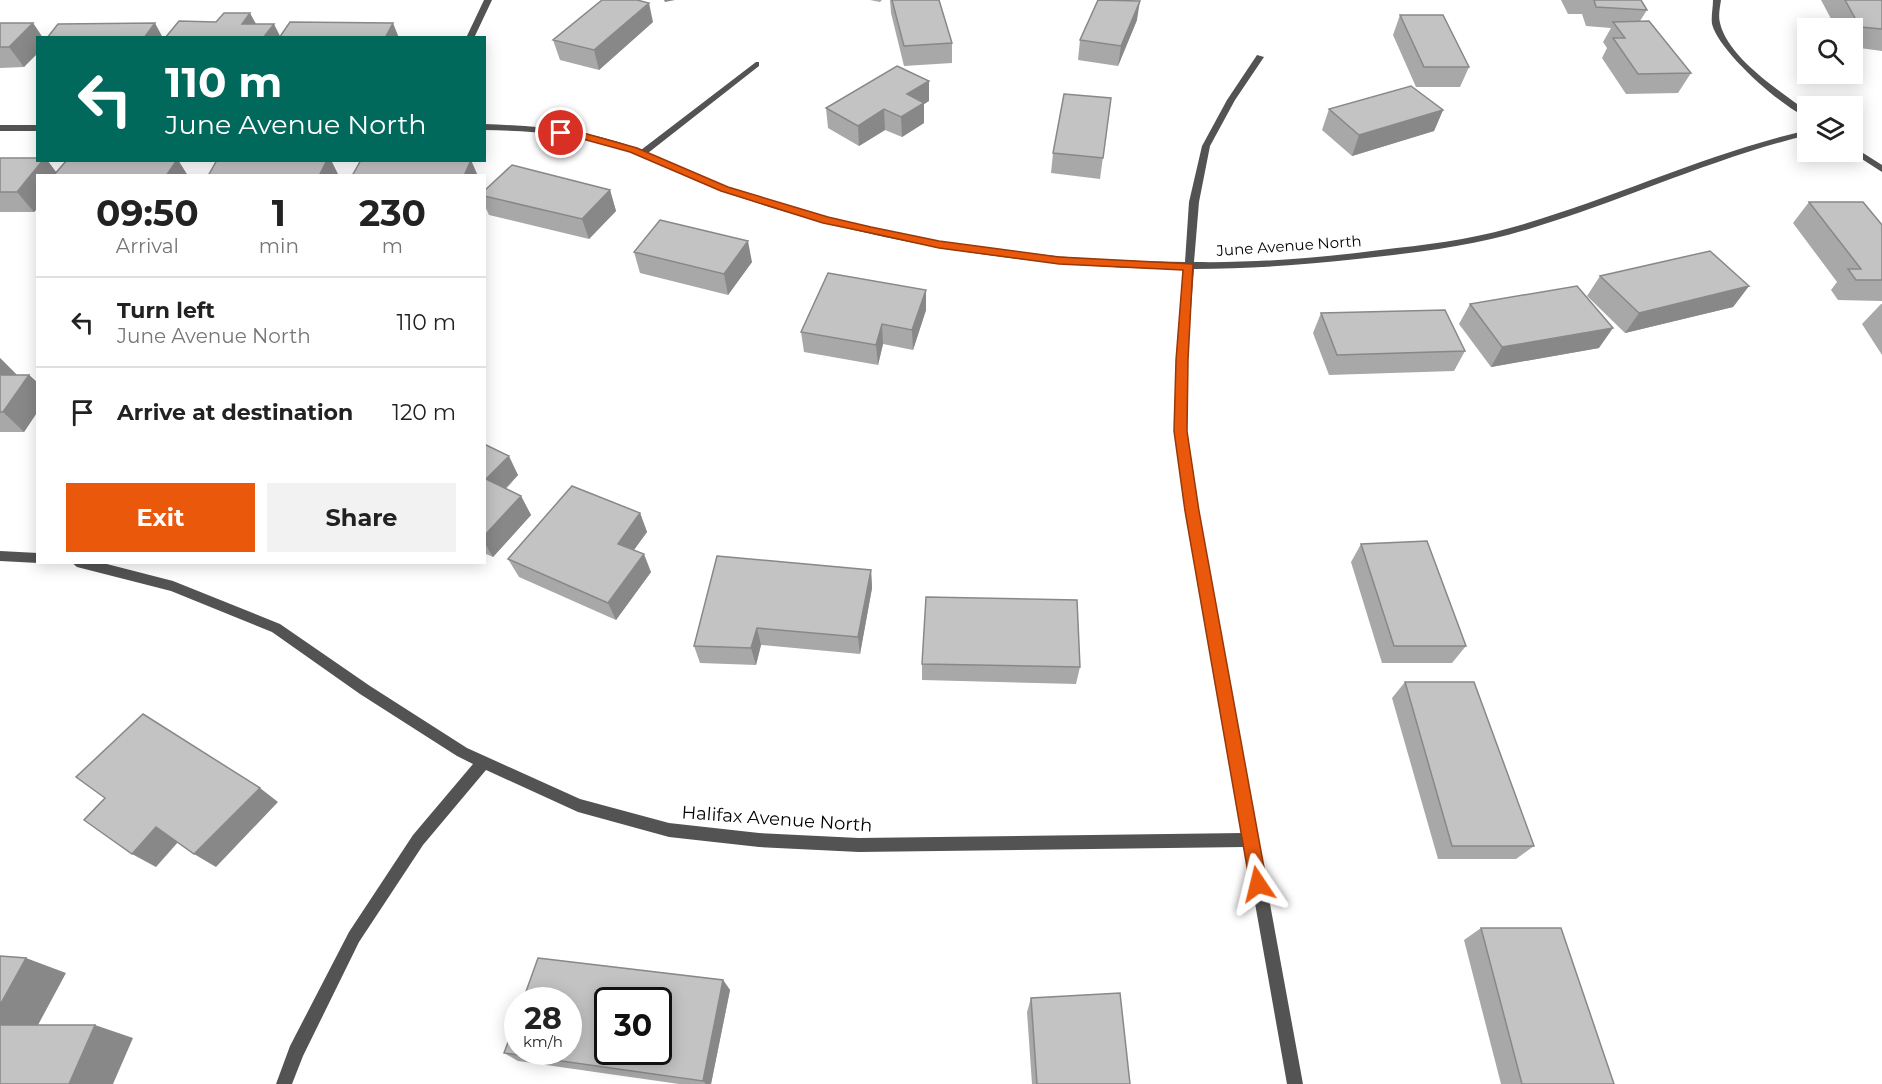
<!DOCTYPE html>
<html lang="en">
<head>
<meta charset="utf-8">
<style>
  body { margin:0; font-family:Montserrat,sans-serif; background:#f2f2f2; color:#222; height:100vh; display:flex; flex-direction:column; font-size:22px; white-space:nowrap }
  * { box-sizing:border-box; margin:0 }
  p { font-size:20px; color:#767676 }
  .icon { flex:none; width:33px; height:33px; fill:none; stroke:currentColor; stroke-width:2; stroke-linecap:round; stroke-linejoin:round }
  .map { position:relative; flex:1; overflow:hidden }
  .sheet { position:absolute; left:36px; top:174px; width:450px; height:390px; display:flex; flex-direction:column; background:#fff; border-radius:0px; box-shadow:0 3px 15px #0003 }
  .sheet>* { flex:none }
  .hud { position:absolute; left:36px; top:36px; width:450px; height:126px; border-radius:0px; box-shadow:0 3px 15px #0003; background:#00695c; color:#fff; overflow:hidden }
  .buttons { position:absolute; left:1797px; top:18px; display:grid; gap:12px }
  .buttons a { display:grid; place-items:center; width:66px; height:66px; border-radius:0px; background:#fff; box-shadow:0 3px 15px #0003; font-size:30px }
  .speed { position:absolute; left:504px; top:987px; display:flex; gap:12px; font-size:30px; font-weight:700; text-align:center }
  .speed>* { display:grid; place-content:center; width:78px; height:78px; border-radius:50%; background:#fff; box-shadow:0 3px 15px #0003; line-height:1 }
  .speed small { font-size:15px; font-weight:400 }
  .speed .limit { border:3px solid #111; border-radius:9px; background:#fff; color:#111 }
  .pin { position:absolute; display:grid; place-items:center; width:51px; height:51px; color:#fff; margin:-26px; border:3px solid #fff; border-radius:50%; box-shadow:0 2px 6px #0007 }
  .me { position:absolute; width:66px; margin:-33px; rotate:350deg; stroke-linejoin:round; filter:drop-shadow(0 0 4px #0008) }
  .turn { display:flex; align-items:center; gap:21px; height:126px; padding:0 30px; font-size:27px }
  .turn .icon { width:78px; height:78px; stroke-width:2.5 }
  .turn b { display:block; font-size:42px; line-height:51px }
  .eta { display:flex; justify-content:space-evenly; align-items:center; height:102px; text-align:center }
  .eta b { font-size:36px; font-weight:700; line-height:42px }
  .cta { display:flex; gap:12px; margin-top:auto; padding:12px 30px }
  .cta a { flex:1; height:69px; border-radius:0px; background:#ea580c; color:#fff; font-size:24px; font-weight:700; line-height:69px; text-align:center }
  .cta a+a { background:#f2f2f2; color:#222 }
  ul { padding:0; list-style:none }
  li { display:flex; align-items:center; gap:18px; height:90px; padding:0 30px; border-top:2px solid #e0e0e0 }
  li div { flex:1 }
  li b { display:block; font-size:22px }
  li em { font-style:normal }
  .map>svg:first-child { display:block }
  .lines { fill:none; stroke-linecap:round; stroke-linejoin:round }
  .minor { fill:#535353; fill-rule:evenodd }
  .wall { fill:#a8a8a8 }
  .shaded-wall { fill:#888 }
  .building { fill:#c3c3c3; stroke:#888; stroke-width:1.5; fill-rule:evenodd }
  .route { fill:#ea580c; stroke:#983908; stroke-width:1.5 }
  .labels { text-anchor:middle; stroke-width:4.5; stroke-linejoin:round; paint-order:stroke }
  .far-street-label { font-size:15px; fill:#000; stroke:#fff }
  .street-label { font-size:18px; fill:#000; stroke:#fff }
</style>
</head>
<body>
<div class="map">
<svg width="1882" height="1084" viewBox="0 0 1882 1084">
  <rect width="100%" height="100%" fill="#fff"/>
  <g class="lines">
    <path class="minor" d="M484,0H492L474,38H466Z
      M1713,0H1721C1720,7 1718,16 1720,23C1728,58 1780,91 1808,112V118C1782,107 1719,52 1712,24C1711,16 1713,8 1713,0Z
      M1257,55L1264,57L1235,100L1210,146L1199,202L1194,262C1256,263 1319,258 1380,250C1424,245 1468,240 1510,228C1611,200 1704,154 1808,130V135C1713,158 1625,200 1532,228C1475,246 1416,253 1357,259C1303,265 1248,269 1194,269L1187,360V431L1198,511L1303,1084H1287L1245,847L859,852L759,847L669,837L578,812L486,770L423,845L359,942L303,1056L292,1084H276L290,1046L349,932L413,835L473,764L457,756L360,694L272,632L171,591L77,567L71,562H99L173,581L280,624L370,686L467,748L580,799L669,823L759,833L859,838L1243,833L1186,511L1175,431L1177,360L1184,269C1046,268 908,249 776,209C750,201 724,192 699,182C669,169 641,154 611,145C570,133 527,131 484,130V124C537,126 591,130 641,150L756,62H759V66L648,153C676,165 703,178 732,189C876,240 1032,261 1185,262L1189,202L1202,146L1227,100Z
      M0,125H38V131H0Z
      M1852,146L1882,165V172L1851,152Z
      M0,551L38,553V562H39L38,563L0,561Z"/>
  </g>
  <path class="wall" d="M870,0H882L880,2Z
    M890,0H939L952,43V63L904,66L891,13Z
    M1561,0H1641L1647,10L1640,21L1691,73L1678,93L1626,94L1602,58L1607,48L1603,42L1611,28L1586,26L1582,14H1568Z
    M1821,0H1882V51L1852,47V28H1836Z
    M1400,15L1469,67L1460,87H1416L1393,35Z
    M1137,20L1118,66L1078,60L1080,40Z
    M653,22L599,70L560,60L553,40Z
    M0,23H33L43,38H38L24,67L0,68Z
    M1111,98L1100,179L1051,173L1053,153Z
    M929,101L924,104V123L902,137L885,130L859,146L828,128L826,108Z
    M1329,109L1443,110L1434,131L1352,156L1322,130Z
    M0,158L47,160L56,172L67,160H178L188,176H38V208L34,212H0Z
    M610,190L616,211L589,239L489,215L484,204V191Z
    M1809,202L1882,225V301L1838,300L1831,290L1837,282L1793,223Z
    M634,252L752,262L728,295L640,273Z
    M1600,276L1749,286L1733,307L1625,333L1587,296Z
    M926,290V310L913,350L883,344L878,365L804,352L801,332Z
    M1470,304L1599,348L1491,367L1459,324Z
    M1881,304H1882V355L1862,324Z
    M1321,313L1465,351L1454,371L1329,375L1313,333Z
    M0,358L17,375H29L38,383V411L24,432H0Z
    M484,444L518,475L506,489L521,496L531,515L493,557L484,553Z
    M640,513L647,532L634,550L651,572L616,620L519,577L508,559Z
    M1361,544L1466,646L1452,663H1382L1351,562Z
    M871,570L872,588L860,654L761,645L756,665L700,663L694,646Z
    M922,664L1080,667L1076,684L922,680Z
    M1405,682L1534,846L1516,859H1438L1392,698Z
    M1481,928L1614,1084H1501L1464,940Z
    M723,980L730,990L711,1084H679L518,1061L504,1053Z
    M1031,998L1130,1084H1032L1027,1012Z"/>
  <path class="shaded-wall" d="M664,0H675L665,2Z
    M1140,1L1137,20L1118,66L1121,46Z
    M649,3L653,22L599,70L594,50Z
    M250,13L261,33L242,24Z
    M33,23L43,38H38V53L24,67L9,47Z
    M155,23L163,38H144Z
    M393,23L399,38H385Z
    M274,24L281,38H263Z
    M929,81V101L924,104V123L902,137L901,117L907,94Z
    M884,109L885,130L859,146L858,126Z
    M1443,110L1434,131L1352,156L1359,135Z
    M43,160H47L59,176H38V208L34,212L17,192Z
    M177,160H178L188,176H166Z
    M327,160H331L339,176H319Z
    M471,160L478,176H464Z
    M610,190L616,211L589,239L582,219Z
    M748,241L752,262L728,295L724,274Z
    M1749,286L1733,307L1625,333L1639,313Z
    M926,290V310L913,350L912,330Z
    M882,324L883,344L878,365L876,345Z
    M1613,328L1599,348L1491,367L1502,347Z
    M0,358L17,375L0,392Z
    M29,375L38,383V411L24,432L3,412Z
    M509,456L518,475L496,498L486,479Z
    M521,496L531,515L493,557L484,542V536Z
    M640,513L647,532L625,562L618,544Z
    M644,554L651,572L616,620L608,603Z
    M871,570L872,588L860,654L858,637Z
    M757,628L761,645L756,665L751,648Z
    M260,788L278,802L216,867L194,854Z
    M156,827L179,841L156,867L132,854Z
    M26,958L66,973L31,1038L0,1029V1005Z
    M723,980L730,990L711,1084H706L703,1081Z
    M95,1025L133,1038L113,1084H69Z"/>
  <path class="building" d="M602,0H637L649,3L594,50L553,40Z
    M892,0H939L952,43L904,46Z
    M1098,0L1140,1L1121,46L1080,40Z
    M1594,0H1641L1647,10L1596,7Z
    M1845,0H1882V29L1860,27Z
    M224,13H250L242,24H274L263,38H165L179,21L216,22Z
    M1400,15H1443L1469,67H1424Z
    M1649,21L1691,73L1638,74L1613,38H1625L1613,22Z
    M290,22L393,23L385,38H279Z
    M0,23H33L9,47H0Z
    M155,23L144,38H47L58,24Z
    M897,66L929,81L907,94L924,103L901,117L884,109L858,126L826,108Z
    M1411,86L1443,110L1359,135L1329,109Z
    M1064,94L1111,98L1103,158L1053,153Z
    M0,158H38V160H43L17,192H0Z
    M67,160H177L166,176H53Z
    M217,160H327L319,176H208Z
    M361,160H471L464,176H352Z
    M512,165L610,190L582,219L484,196V191Z
    M1809,202H1863L1882,225V280H1856L1848,269H1861Z
    M660,220L748,241L724,274L634,252Z
    M1710,251L1749,286L1639,313L1600,276Z
    M828,273L926,290L912,330L882,324L876,345L801,332Z
    M1577,286L1613,328L1502,347L1470,304Z
    M1445,310L1465,351L1337,355L1321,313Z
    M0,375H29L3,412H0Z
    M484,444L509,456L486,479L521,496L484,536Z
    M572,486L640,513L618,544L644,554L608,603L508,559Z
    M1427,541L1466,646H1394L1361,544Z
    M717,556L871,570L858,637L757,628L751,648L694,646Z
    M926,597L1077,600L1080,667L922,664Z
    M1405,682H1474L1534,846H1452Z
    M143,714L260,788L194,854L156,827L132,854L84,820L105,798L76,777Z
    M1481,928H1561L1614,1084H1522Z
    M0,956L26,958L0,1005Z
    M538,958L723,980L703,1081L504,1053L518,1016V1052H568V1000H523ZM608,1000H658V1052H608Z
    M1120,993L1130,1084H1037L1031,998Z
    M0,1025H95L69,1084H0Z"/>
  <path class="route" d="M561,130L580,132L637,148L728,187L828,217L871,227L939,241L1059,257L1193,264L1188,360L1187,431L1199,511L1267,884L1264,890L1258,893L1252,890L1250,884L1185,511L1174,431L1176,360L1183,270L1059,264L939,248L871,233L823,223L721,191L630,152L579,138L557,135V131Z"/>
  <g class="labels">
    <g class="far-street-label">
      <text transform="translate(1289 246) rotate(-4)" y="5">June Avenue North</text>
    </g>
    <g class="street-label">
      <text transform="translate(777 819) rotate(4)" y="6">Halifax Avenue North</text>
    </g>
  </g>
</svg>
<div class="buttons">
<a><svg class="icon" aria-label="search" viewBox="0 0 24 24"><circle cx="10" cy="10" r="6"/><path d="M15 15l6 6"/></svg></a>
<a><svg class="icon" aria-label="layers" viewBox="0 0 24 24"><path d="M12 4l9 5-9 5-9-5zM3 14l9 5 9-5"/></svg></a>
</div>
<div class="speed"><div>28<small>km/h</small></div><div class="limit">30</div></div>
<div class="pin" style="left:561px;top:133px;background:#d93025"><svg class="icon" aria-label="arrive" viewBox="0 0 24 24"><path d="M6 21V4h12l-3 4 3 4H6"/></svg></div>
<svg class="me" style="left:1258px;top:884px" viewBox="-20 -20 40 40"><path d="M0-17L14 15 0 8-14 15z" fill="#ea580c" stroke="#fff" stroke-width="4"/></svg>
<div class="hud">
<div class="turn"><svg class="icon" aria-label="left" viewBox="0 0 24 24"><path d="M17 20v-9H6M10 6l-5 5 5 5"/></svg><div><b>110 m</b>June Avenue North</div></div>
</div>
<section class="sheet">
<div class="eta">
<div><b>09:50</b><p>Arrival</p></div>
<div><b>1</b><p>min</p></div>
<div><b>230</b><p>m</p></div>
</div>
<ul>
<li><svg class="icon" aria-label="left" viewBox="0 0 24 24"><path d="M17 20v-9H6M10 6l-5 5 5 5"/></svg><div><b>Turn left</b><p>June Avenue North</p></div><em>110 m</em></li>
<li><svg class="icon" aria-label="arrive" viewBox="0 0 24 24"><path d="M6 21V4h12l-3 4 3 4H6"/></svg><div><b>Arrive at destination</b></div><em>120 m</em></li>
</ul>
<div class="cta"><a>Exit</a><a>Share</a></div>
</section>
</div>
</body>
</html>
